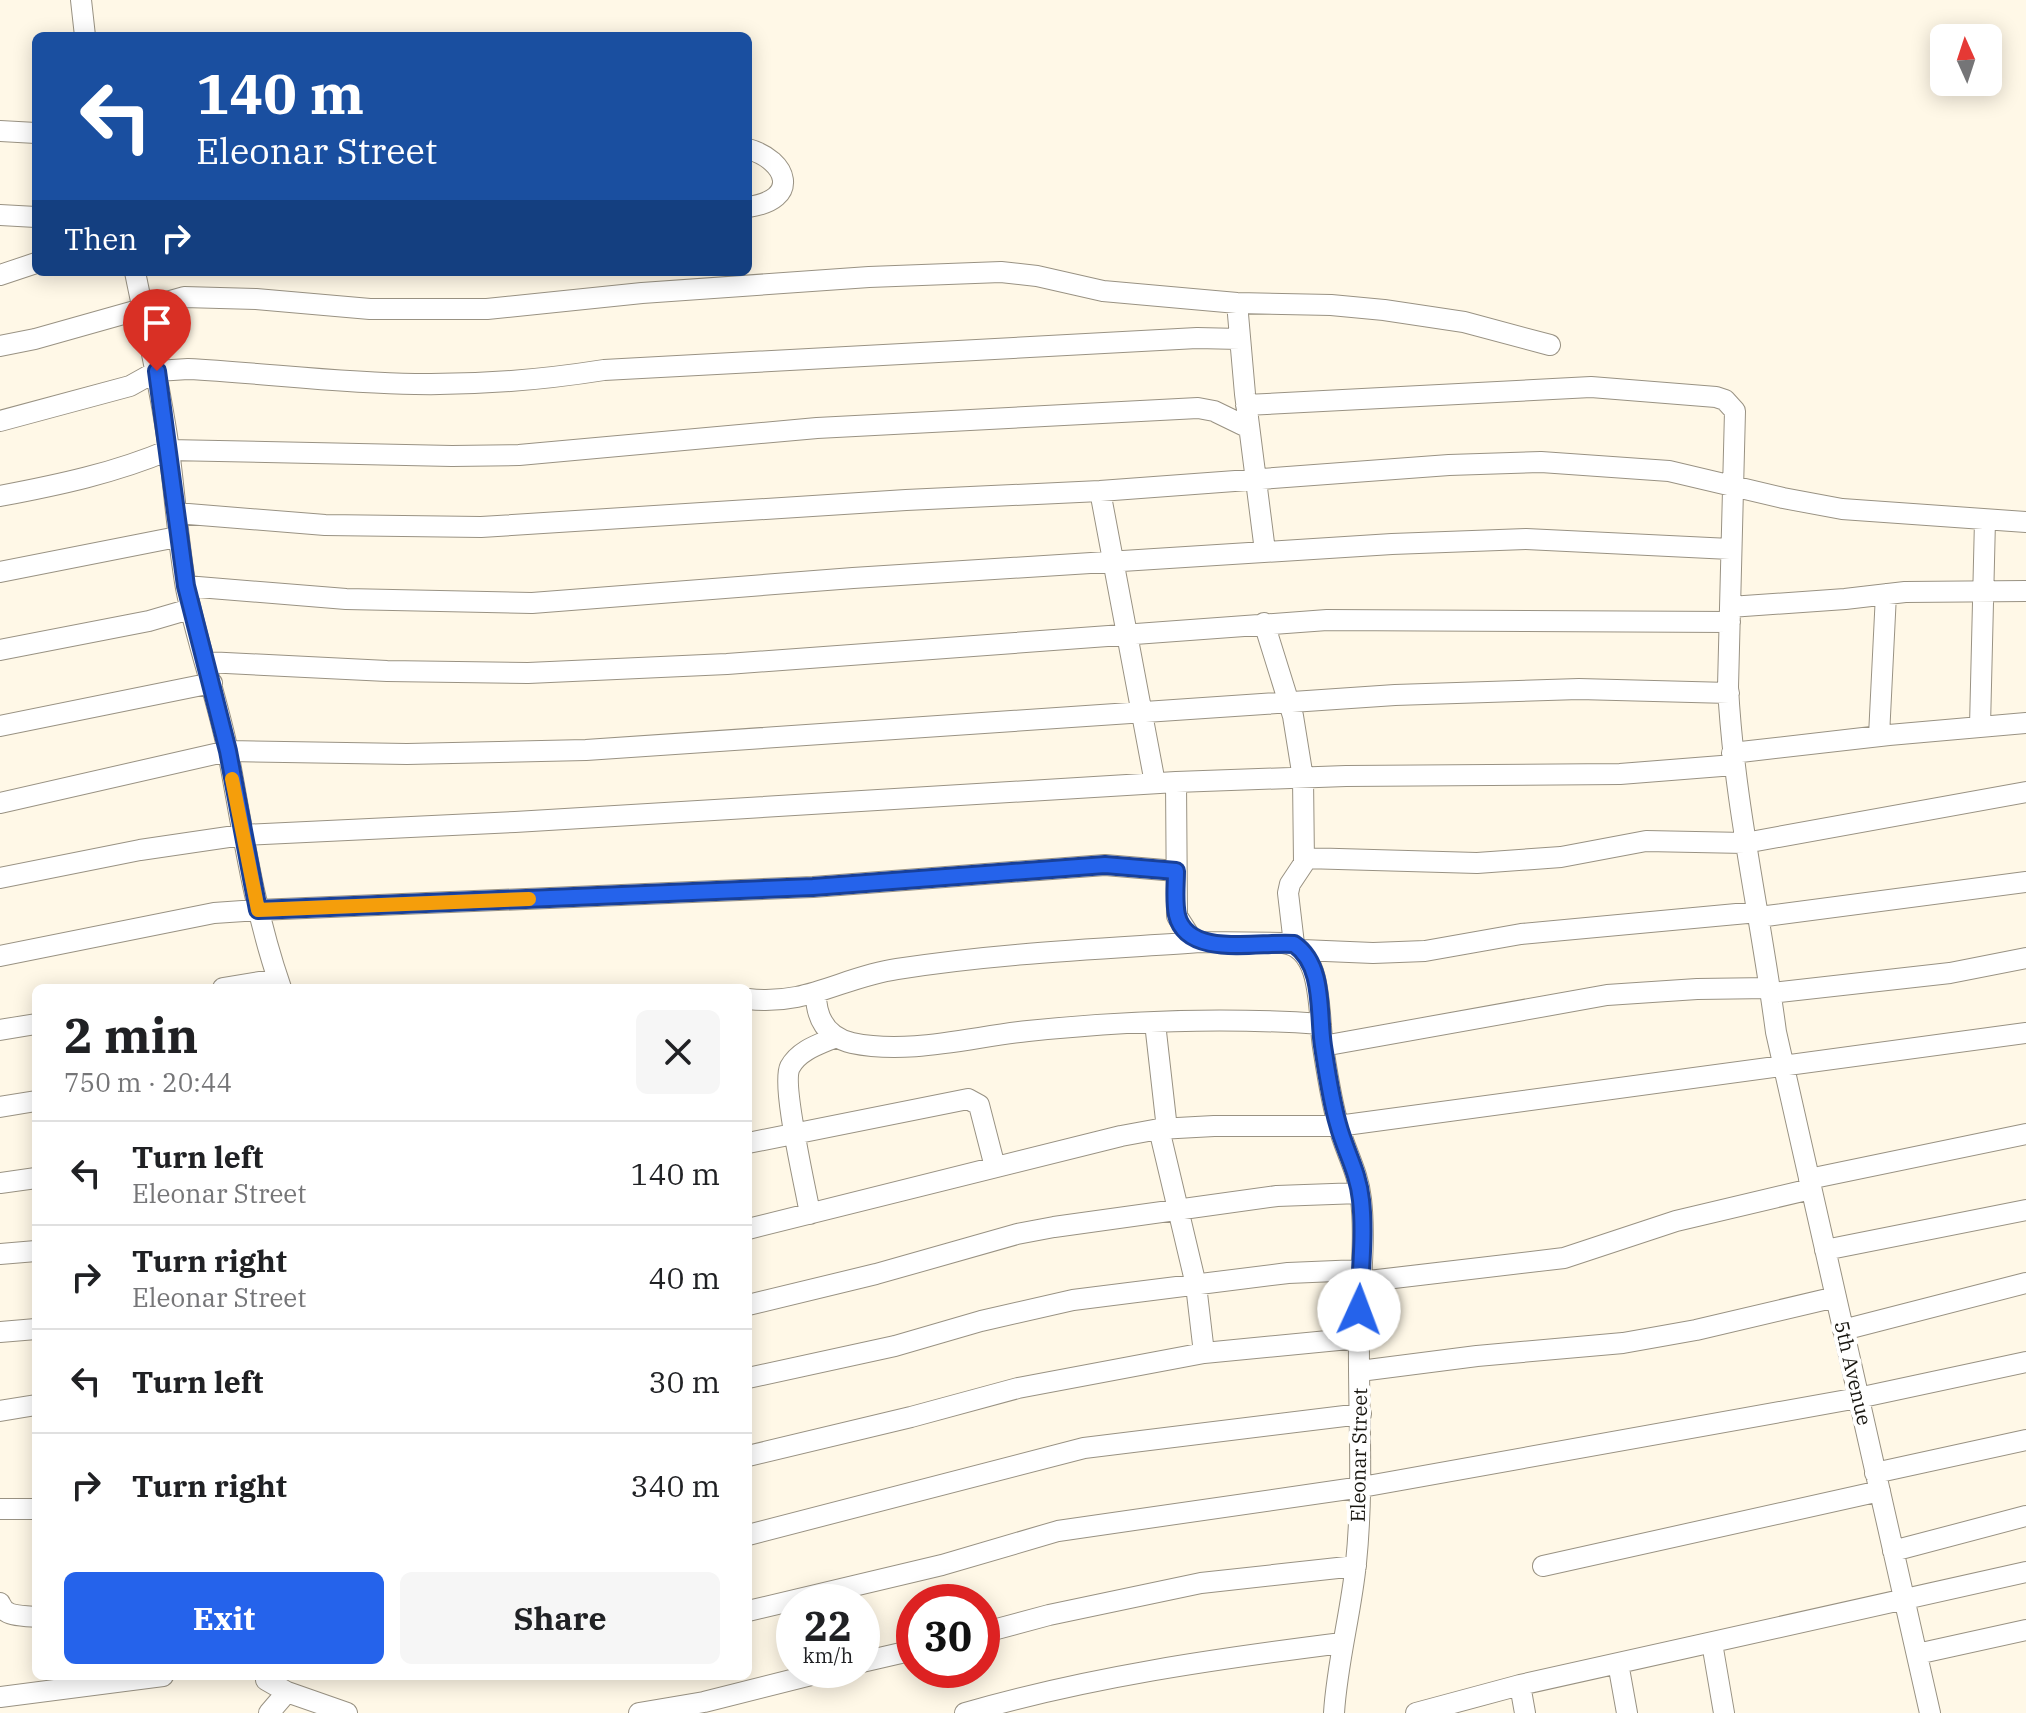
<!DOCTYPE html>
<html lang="en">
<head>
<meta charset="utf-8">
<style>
  body { margin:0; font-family:"IBM Plex Serif",serif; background:#f6f6f6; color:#202124; height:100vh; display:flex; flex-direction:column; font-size:30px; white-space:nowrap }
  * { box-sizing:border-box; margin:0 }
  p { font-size:26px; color:#757577 }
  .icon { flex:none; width:44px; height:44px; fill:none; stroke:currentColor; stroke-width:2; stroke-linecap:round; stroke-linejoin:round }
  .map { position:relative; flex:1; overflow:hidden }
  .details { position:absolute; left:32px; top:984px; width:720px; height:696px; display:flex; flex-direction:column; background:#fff; border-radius:12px; box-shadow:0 4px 20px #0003 }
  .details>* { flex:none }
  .guide { position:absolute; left:32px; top:32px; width:720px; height:244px; border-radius:12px; box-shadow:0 4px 20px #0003; background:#1a4fa0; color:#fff; overflow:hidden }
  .needle { width:52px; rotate:357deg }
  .fabs { position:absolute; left:1930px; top:24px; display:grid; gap:16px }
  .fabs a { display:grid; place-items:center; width:72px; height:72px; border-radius:12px; background:#fff; box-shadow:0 4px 20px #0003; font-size:40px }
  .speed { position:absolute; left:776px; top:1584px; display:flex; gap:16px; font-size:40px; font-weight:700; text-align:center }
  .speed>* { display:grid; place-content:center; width:104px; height:104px; border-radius:50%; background:#fff; box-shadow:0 4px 20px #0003; line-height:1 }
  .speed small { font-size:20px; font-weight:400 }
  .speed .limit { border:12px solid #d22; background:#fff; color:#111 }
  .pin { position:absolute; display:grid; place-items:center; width:68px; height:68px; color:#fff; margin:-82px -34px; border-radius:50% 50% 50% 0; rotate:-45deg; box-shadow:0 0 8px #0007 }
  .pin .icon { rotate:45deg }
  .me { position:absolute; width:88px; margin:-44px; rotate:2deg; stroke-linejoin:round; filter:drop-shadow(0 0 6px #0008) }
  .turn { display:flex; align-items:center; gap:28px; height:168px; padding:0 32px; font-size:36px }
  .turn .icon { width:104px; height:104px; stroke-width:2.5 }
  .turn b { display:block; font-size:56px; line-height:68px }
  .then { display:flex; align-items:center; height:76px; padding:0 32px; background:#0003; gap:16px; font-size:30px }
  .round { display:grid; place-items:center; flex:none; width:84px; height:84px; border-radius:12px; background:#f6f6f6 }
  .head { display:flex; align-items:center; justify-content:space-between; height:136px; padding:0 32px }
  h1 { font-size:48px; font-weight:700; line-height:60px }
  .button { display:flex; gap:16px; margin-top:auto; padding:16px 32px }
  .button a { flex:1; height:92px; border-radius:12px; background:#2563eb; color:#fff; font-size:32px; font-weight:700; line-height:92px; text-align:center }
  .button a+a { background:#f6f6f6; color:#202124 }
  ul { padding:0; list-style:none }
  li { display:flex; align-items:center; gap:24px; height:104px; padding:0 32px; border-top:2px solid #e0e0e0 }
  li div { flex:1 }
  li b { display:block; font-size:30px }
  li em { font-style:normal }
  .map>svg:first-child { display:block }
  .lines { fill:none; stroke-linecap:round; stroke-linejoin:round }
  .street-casing { stroke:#999283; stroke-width:22 }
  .street { stroke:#fff; stroke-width:20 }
  .route-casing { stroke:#184099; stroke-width:20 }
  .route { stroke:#2563eb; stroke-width:14 }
  .slow { stroke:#f59e0b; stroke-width:14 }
  .labels { text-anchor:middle; stroke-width:8; stroke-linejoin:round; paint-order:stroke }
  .street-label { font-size:20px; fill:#17150f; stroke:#fff }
</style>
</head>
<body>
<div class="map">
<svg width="2026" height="1713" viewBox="0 0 2026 1713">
  <rect width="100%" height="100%" fill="#fff8e7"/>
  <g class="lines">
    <g class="street-casing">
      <path id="street" d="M81,0L85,36
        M0,131L36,133
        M748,149C788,160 801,200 748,207
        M0,215L36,217
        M135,272C147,331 161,390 169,450C175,496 178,542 186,588C197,644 217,697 228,752C243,832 254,911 281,988
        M0,275L36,263
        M1237,303L1245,394L1265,551
        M0,346L35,339L184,297L256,299L370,309H487L642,293L869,277L1001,272L1037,276L1103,291L1237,303L1331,305L1384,310L1464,322L1550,345
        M1246,405L1591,387L1716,397L1725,400L1735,411L1728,687C1734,803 1761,917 1776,1032L1930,1713
        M0,421L130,386L157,371L188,369C264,373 339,383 415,384C478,385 541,380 604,370L1197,338L1240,339
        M1100,491L1155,783
        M0,496C58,485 115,473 169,450L452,456L519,455L817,428L1198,408L1214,411L1249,428
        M176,513L325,525L481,527L906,500L1100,491L1449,465L1541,462L1669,471L1783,498L1842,509L2026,522
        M0,572L177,537
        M186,586L346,599L532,603L853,578L1392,544L1526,539L1730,549
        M1730,607L1845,599L1905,592L2026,591
        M1264,623L1293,716L1303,778L1304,863L1290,884L1288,893L1294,944
        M0,650L149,621L190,609
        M206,662L387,671L528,673L727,664L1327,620L1730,622
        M0,726L212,683
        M1980,726L1985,520
        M1879,736L1886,594
        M1732,753L1889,735L2026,723
        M1176,782L1177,916L1191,938L1202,942L1283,943C1324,947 1318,1016 1323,1047C1327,1072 1331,1100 1338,1124C1345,1151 1358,1171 1361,1199C1366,1243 1359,1289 1359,1333C1358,1410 1364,1486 1356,1563C1351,1613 1337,1663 1334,1713
        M0,803L228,751L407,754L586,750L1395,695L1579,689L1729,693
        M1304,858L1477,863L1561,857L1646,841L1745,843L2026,792
        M0,878L140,850L242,835L515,822L1176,782L1346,776L1620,774L1734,765
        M1759,917L2026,882
        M1302,950L1373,953L1425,951L1521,934L1758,912
        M0,956L214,913L258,910L813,887L1105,865L1176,871
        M223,988L278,979
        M1771,993L1950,973L2026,958
        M816,994C816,1018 826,1037 852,1043C909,1055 971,1037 1028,1031C1124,1021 1224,1017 1321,1024
        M748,999C807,1006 842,977 897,969C998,953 1100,949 1202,942
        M1155,1023L1167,1129
        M0,1030L36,1024
        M1323,1046L1607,995L1697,989L1770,988
        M0,1107L36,1101
        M1159,1129L1196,1285L1204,1353
        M748,1143L968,1099L979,1105L995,1167
        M1809,1179L2026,1134
        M0,1183L36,1178
        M810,1214C806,1189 781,1085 790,1067C799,1050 820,1044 836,1037
        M748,1229L1121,1136L1159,1129L1214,1126H1338L2026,1033
        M1825,1250L2026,1210
        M0,1254L36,1251
        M1360,1282L1564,1258L1676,1221L1811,1189
        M748,1305L876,1274L1017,1234L1054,1227L1277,1196L1360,1193
        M1843,1330L2026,1283
        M0,1332L36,1329
        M1360,1371L1477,1356L1623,1343L1696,1330L1836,1297
        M748,1378L895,1346L981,1321L1073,1300L1288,1273L1360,1270
        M0,1411L36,1405
        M748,1456L911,1417L1018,1388L1204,1353L1359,1338
        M1875,1473L2026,1440
        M0,1509H36
        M748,1535L1084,1448L1361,1414
        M1893,1551L2026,1516
        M1543,1566L1880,1491
        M0,1603C5,1618 22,1615 36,1617
        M748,1611L942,1565L1058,1531L1362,1487L1858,1398L2026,1362
        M982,1633L1049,1615L1201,1583L1356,1566
        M1712,1643L1724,1713
        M1917,1654L2026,1630
        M862,1662L914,1650
        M1618,1663L1627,1713
        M267,1676L266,1680L287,1692L347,1713
        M1520,1685L1525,1713
        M0,1697L163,1676
        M269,1713L287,1692
        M639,1713L704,1702L831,1670
        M965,1713C1089,1677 1215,1659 1342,1643
        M1416,1713L1520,1685L2026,1572"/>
    </g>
    <use href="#street" class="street"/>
  </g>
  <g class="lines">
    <g class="route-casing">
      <path id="route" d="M157,371L186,586L228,751L258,910L813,887L1105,865L1176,871C1176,885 1174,901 1177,915C1187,959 1260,941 1294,944C1325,965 1318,1014 1323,1046C1327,1072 1331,1100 1338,1124C1345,1151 1358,1171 1361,1200C1365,1236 1360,1274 1359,1310"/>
    </g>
    <use href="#route" class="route"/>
    <path class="slow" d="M232,779L258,910L529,899"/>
  </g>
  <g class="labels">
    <g class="street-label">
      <text transform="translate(1853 1373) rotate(77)" y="7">5th Avenue</text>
      <text transform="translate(1359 1455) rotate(-89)" y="7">Eleonar Street</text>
    </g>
  </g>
</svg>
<div class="fabs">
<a><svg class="needle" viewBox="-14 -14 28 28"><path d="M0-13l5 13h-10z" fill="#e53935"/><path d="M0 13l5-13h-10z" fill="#757577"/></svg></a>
</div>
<div class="speed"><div>22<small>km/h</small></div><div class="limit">30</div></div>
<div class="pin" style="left:157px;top:371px;background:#d93025"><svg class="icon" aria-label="arrive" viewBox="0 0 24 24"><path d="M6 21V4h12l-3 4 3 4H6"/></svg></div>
<svg class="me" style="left:1359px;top:1310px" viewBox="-20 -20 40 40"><circle r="19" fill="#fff"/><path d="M0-13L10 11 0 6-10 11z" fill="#2563eb"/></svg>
<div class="guide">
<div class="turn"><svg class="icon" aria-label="left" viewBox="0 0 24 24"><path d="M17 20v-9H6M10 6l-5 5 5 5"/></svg><div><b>140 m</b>Eleonar Street</div></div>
<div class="then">Then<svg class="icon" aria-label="right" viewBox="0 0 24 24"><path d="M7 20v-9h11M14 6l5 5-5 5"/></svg></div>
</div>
<section class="details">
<div class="head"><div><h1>2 min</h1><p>750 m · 20:44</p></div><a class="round"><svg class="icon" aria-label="close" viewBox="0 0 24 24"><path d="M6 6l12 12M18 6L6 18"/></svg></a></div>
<ul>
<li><svg class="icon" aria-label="left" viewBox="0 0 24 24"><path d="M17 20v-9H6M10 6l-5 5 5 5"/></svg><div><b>Turn left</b><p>Eleonar Street</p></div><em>140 m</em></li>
<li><svg class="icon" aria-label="right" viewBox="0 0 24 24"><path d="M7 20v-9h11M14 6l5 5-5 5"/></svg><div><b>Turn right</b><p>Eleonar Street</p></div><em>40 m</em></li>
<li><svg class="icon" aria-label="left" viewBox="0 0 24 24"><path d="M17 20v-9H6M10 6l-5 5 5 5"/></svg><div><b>Turn left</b></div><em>30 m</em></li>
<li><svg class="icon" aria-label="right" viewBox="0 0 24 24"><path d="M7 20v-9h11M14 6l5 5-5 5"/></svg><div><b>Turn right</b></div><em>340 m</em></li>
</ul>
<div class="button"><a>Exit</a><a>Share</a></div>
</section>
</div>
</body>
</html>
